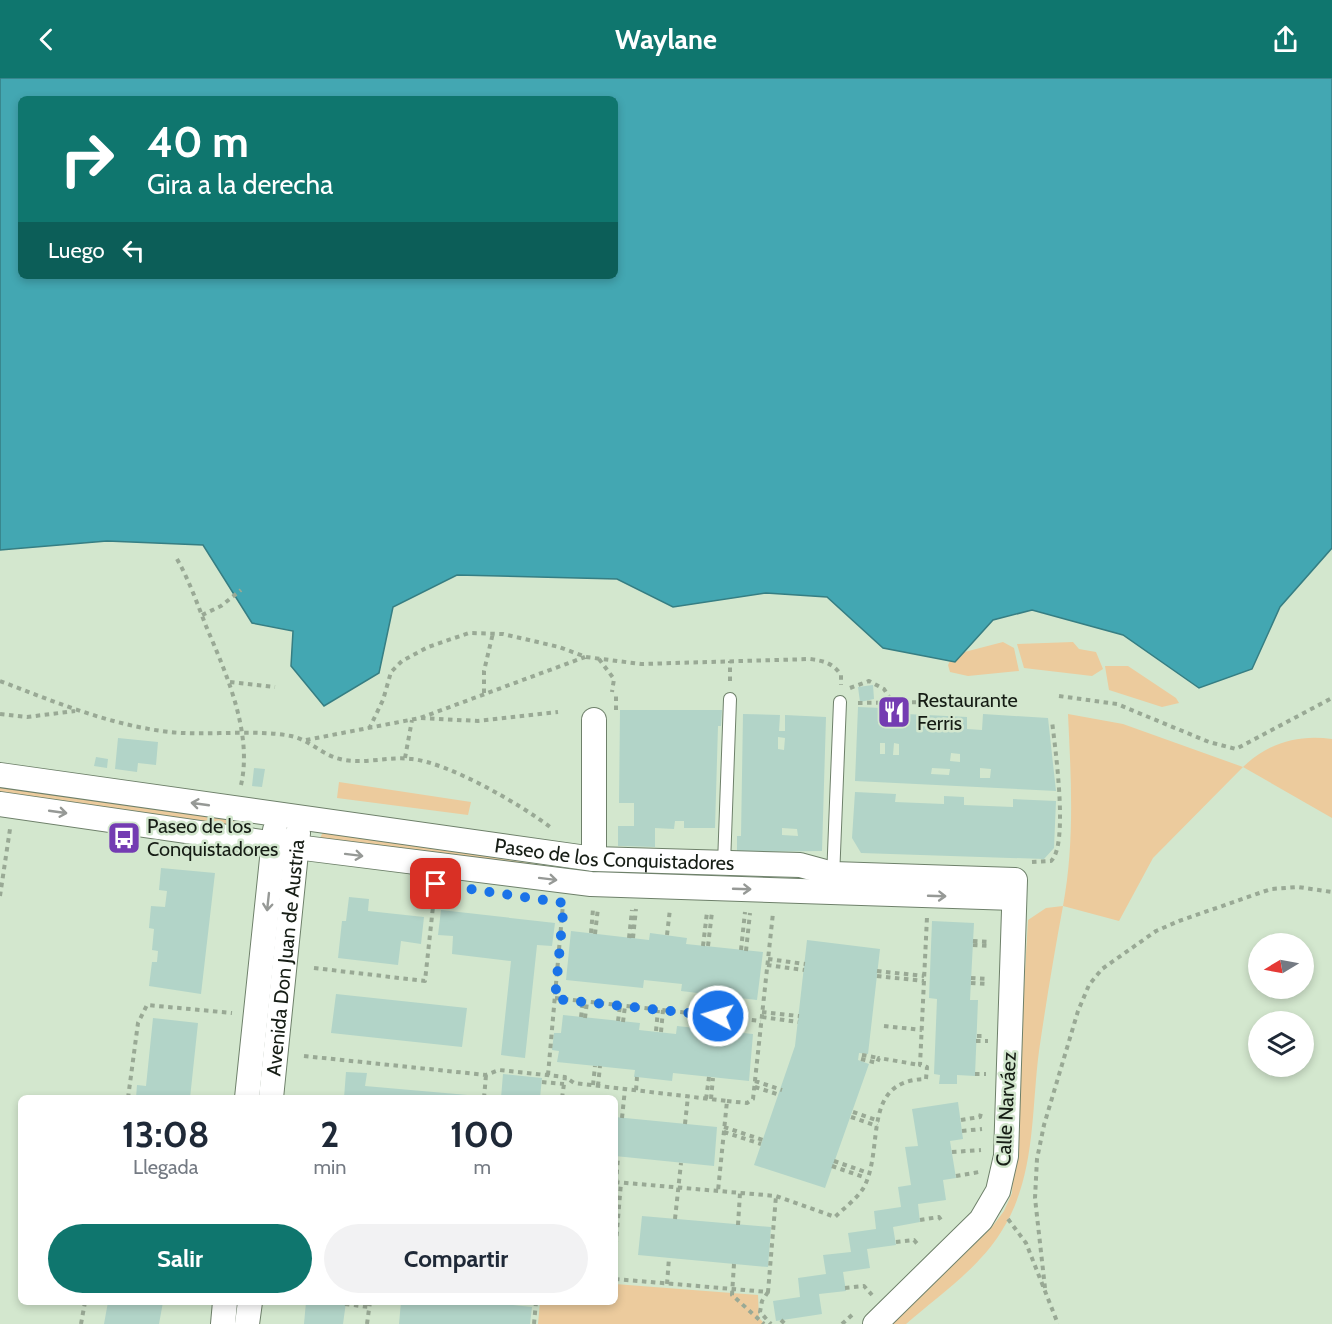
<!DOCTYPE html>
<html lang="es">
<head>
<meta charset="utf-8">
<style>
  body { margin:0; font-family:Cabin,sans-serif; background:#f2f2f3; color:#1f2937; height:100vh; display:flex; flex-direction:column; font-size:22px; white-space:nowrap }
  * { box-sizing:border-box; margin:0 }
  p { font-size:20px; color:#747a83 }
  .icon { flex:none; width:33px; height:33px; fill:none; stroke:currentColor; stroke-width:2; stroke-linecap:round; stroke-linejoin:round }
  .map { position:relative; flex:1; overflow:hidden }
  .sheet { position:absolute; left:18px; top:1017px; width:600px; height:210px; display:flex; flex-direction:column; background:#fff; border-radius:9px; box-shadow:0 3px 9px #0003 }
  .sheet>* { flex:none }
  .top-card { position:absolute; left:18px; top:18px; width:600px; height:183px; border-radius:9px; box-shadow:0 3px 9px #0003; background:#0f766e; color:#fff; overflow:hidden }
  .needle { width:39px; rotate:260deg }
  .buttons { position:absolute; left:1248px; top:855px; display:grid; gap:12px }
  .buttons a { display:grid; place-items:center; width:66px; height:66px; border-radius:50%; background:#fff; box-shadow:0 3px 9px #0003; font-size:30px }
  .pin { position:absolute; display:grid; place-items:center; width:51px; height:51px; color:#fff; margin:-26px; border-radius:12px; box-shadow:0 3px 9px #0006 }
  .me { position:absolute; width:66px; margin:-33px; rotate:276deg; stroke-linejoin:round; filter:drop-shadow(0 0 4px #0008) }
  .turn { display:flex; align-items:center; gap:21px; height:126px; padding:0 30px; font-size:27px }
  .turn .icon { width:78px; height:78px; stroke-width:2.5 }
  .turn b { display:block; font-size:42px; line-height:51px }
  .then { display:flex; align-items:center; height:57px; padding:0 30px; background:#0003; gap:12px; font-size:22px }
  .eta { display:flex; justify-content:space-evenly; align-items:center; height:102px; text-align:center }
  .eta b { font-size:36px; font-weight:800; line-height:42px }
  .cta { display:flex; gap:12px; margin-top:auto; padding:12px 30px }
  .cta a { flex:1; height:69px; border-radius:36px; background:#0f766e; color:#fff; font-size:24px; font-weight:800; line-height:69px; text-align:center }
  .cta a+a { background:#f2f2f3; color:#1f2937 }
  header { display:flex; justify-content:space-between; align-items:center; height:78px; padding:0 30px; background:#0f766e; color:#fff; font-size:27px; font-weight:800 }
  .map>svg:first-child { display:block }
  .green { fill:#eccb9d }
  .water { fill:#43a7b2; stroke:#367e83; stroke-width:1.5; fill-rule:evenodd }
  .building { fill:#b2d4c8; fill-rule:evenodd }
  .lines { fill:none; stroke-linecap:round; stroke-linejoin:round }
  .lane-casing { stroke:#6e806a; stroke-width:14 }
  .street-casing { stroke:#6e806a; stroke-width:26 }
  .path { stroke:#99a995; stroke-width:4; stroke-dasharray:4.5 4.5; stroke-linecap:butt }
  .lane { stroke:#fff; stroke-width:12 }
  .street { stroke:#fff; stroke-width:24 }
  .oneway { stroke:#969996 }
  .route { stroke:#1a73e8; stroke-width:10; stroke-dasharray:0 18 }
  .labels { text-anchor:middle; stroke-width:5; stroke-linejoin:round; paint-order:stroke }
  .poi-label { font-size:20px; fill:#161d15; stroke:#d3e7ce; text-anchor:start }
  .street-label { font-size:20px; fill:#161d15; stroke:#d3e7ce }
</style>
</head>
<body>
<header><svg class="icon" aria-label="back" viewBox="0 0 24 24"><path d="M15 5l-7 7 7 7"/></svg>Waylane<svg class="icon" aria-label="share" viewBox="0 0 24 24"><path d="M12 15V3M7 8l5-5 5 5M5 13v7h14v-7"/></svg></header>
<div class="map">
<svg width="1332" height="1246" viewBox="0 0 1332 1246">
  <rect width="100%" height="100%" fill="#d3e7ce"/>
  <path class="green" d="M1003,564L1014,570L1019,593L968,598L950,594L948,587L953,577Z
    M1073,564L1079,571L1096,574L1103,591L1092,598L1024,590L1017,566Z
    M1105,588H1128L1176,620L1179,625L1162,629L1109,612Z
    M1068,636L1123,646L1243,689C1268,665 1298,656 1332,661V740L1243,689L1153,780L1119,843L1063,828C1054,876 1046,925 1039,973C1031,1034 1036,1100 1001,1154C978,1191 938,1218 906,1246H893L992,1149L1004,1133L1012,1115L1028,842L1046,830L1063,828C1075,764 1071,700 1068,636Z
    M339,704L471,724L468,737L337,720Z
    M0,707L248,743L252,748L249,750L0,716Z
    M323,754L590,794L612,796L599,799L320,760Z
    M615,1206L758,1217L759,1240L765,1246H538L540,1224H615Z"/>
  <path class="water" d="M0,0H1332V470L1280,529L1252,591L1199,610L1123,557L1032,532L993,542L955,584L883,570L827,519L766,515L673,529L617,501L457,497L393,529L379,595L324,628L291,588L293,553L252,545L203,467L107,463L0,472ZM21,21H615V198H21Z"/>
  <path class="building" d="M873,607L874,621L860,624L858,609Z
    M858,629L906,631V636L967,639V651L982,652L983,636L1048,640L1056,713L855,703ZM880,665H885V676H880ZM894,665L899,666V677H893ZM951,675L960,676V684L950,683ZM932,690L950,691L949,697L931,696ZM980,690L991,691L990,700H980Z
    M620,632H722L721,648H718L715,750H684V743H675L674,751L655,750V769L618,768V748H634V725H619Z
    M743,636L780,637L779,653H785V637L826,639L822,773L737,774V758H741ZM778,659L785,660L784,672L778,671ZM782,750L797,751L798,758L782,757Z
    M118,660L158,664L156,687L138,685L137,694L115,691Z
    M96,679L108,681L107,690L94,688Z
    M254,690L265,691L262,709L252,708Z
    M855,714L896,716L895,724L944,726V718L964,719V727L1013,729V721L1056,723L1054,770L1044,781L861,775L852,760Z
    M161,790L215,795L201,916L149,908L152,884H157L158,873L152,872L154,851L149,850L151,828L165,829L167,813L159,812Z
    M349,819L369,821L368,833L424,839L421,866L401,863L398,887L338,880L342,843H346Z
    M441,832L555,845L552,868L537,867L525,980L501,977L511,883L452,876L453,858L438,857Z
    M932,843L974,845L970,922H978L975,998L957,997V1006H939L940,997L934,996L937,921L929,920Z
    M571,853L649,862L650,855L687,860L686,866L763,874L757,922L681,913L682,906L644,902L643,910L566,902Z
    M807,862L880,871L868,976L859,975L858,982L869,986L825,1110L754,1087L795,968Z
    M336,916L467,930L462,969L331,955Z
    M563,937L640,945L639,952L676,956L677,948L753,956L749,1003L673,995L672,1003L637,999H634L635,992L557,984L559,973L552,972L554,955H561Z
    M153,940L198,945L190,1020H136L137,1007L146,1008Z
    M346,994L367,995L365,1008L479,1018V1020H344Z
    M503,996L542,1000L540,1020H501Z
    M958,1024L963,1061L950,1063L956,1100L943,1102L946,1122L918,1126L920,1144L893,1149L896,1167L867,1171L870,1190L843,1194L846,1213L819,1216L822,1236L776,1243L773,1223L800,1219L798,1200L826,1196L823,1177L851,1174L848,1155L876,1151L874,1133L901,1129L898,1109L911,1107L905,1069L918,1068L912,1031Z
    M615,1039L717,1049L714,1088L615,1078Z
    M642,1138L771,1149L768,1189L638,1177Z
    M108,1224H163L159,1246H104Z
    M306,1224H346L343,1246H304Z
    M401,1224H484L532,1229L530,1246H399Z"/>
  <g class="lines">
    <g class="lane-casing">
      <path id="lane" d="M724,786L730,621
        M833,800L840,624"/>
    </g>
    <g class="street-casing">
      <g id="street">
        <path d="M594,642V781"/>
        <path id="s1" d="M0,697L594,781L800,787L833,796L1015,802L1006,1078L998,1113L981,1142L875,1246"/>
        <path d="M0,726L296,769L591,806L1014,820"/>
        <path d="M247,1020L275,752"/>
        <path id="s2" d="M271,1020L298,755"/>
        <path d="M223,1246L225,1224"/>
        <path d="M247,1246L250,1224"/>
      </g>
    </g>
    <path class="path" d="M177,481C189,502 197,525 206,548C226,595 253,655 241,707
      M202,537L221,528L241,512
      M599,581L614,601L612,614
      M0,603C55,624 110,647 169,654C208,658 256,651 291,658C310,662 322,677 340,681C363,687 388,678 412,681C449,685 520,726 550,749
      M730,603V583
      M230,604L275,609
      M850,610L869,603L884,611L893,625
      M484,615V593L493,555
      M1059,618L1117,626L1209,664L1236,671L1332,620
      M858,625L929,624
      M616,632V617
      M0,636L27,639L75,633
      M421,640L478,643L558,634
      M369,651L383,622L391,594L402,583L428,569L469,555L503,556L559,569L586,579L641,586L810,581C824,583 833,585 841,597V607
      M306,662L420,640L585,579
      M405,680L412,642
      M1032,784L1051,783C1069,767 1055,669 1052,643
      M0,818L10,751
      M591,855L593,831
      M595,856L598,830
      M667,857L670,831
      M629,860L632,832
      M633,860L636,831
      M973,863L990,864
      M973,867L990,868
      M703,868L707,834
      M708,868L712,834
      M741,872L745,834
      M746,873L750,835
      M768,881L805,886
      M767,887L804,892
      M314,890L425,903L435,810
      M877,893L924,898
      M877,898L924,903
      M971,900L988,901
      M971,905L988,906
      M555,920L761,943
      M762,934L799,938
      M581,939L583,923
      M762,939L798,944
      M585,940L587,924
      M618,943L620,928
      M623,944L625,928
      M884,948L922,952
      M697,950L699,936
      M656,953L658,932
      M661,954L663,932
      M735,954L737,940
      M977,958H985
      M976,963H988
      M862,977L879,980
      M304,978L486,997L499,992L565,999
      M861,981L877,985L879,980L920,987
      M975,996H986
      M548,997L563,826
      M755,1003L782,1012
      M542,1004L564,1006
      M593,1007L595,988
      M598,1008L600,988
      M755,1009L780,1017
      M636,1012L637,999
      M128,1020L138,945L147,927L232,935
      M484,1020L486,997
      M562,1020L565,999L574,1005L727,1023L718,1113
      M706,1021L709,999
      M711,1021L713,1000
      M727,1023L747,1025L753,1021L773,835
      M853,1034L879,1043
      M851,1039L877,1048
      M622,1040L625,1011
      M961,1042L980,1039L981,1035
      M685,1046L688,1018
      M724,1049L763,1062
      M962,1053L982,1051
      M724,1054L761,1066
      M952,1074L981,1072
      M834,1083L868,1095
      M832,1088L866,1100
      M956,1098L979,1094
      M615,1104L776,1118L835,1139C844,1130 858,1120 864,1109C885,1069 860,1002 926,1001L927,989L920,987L927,839
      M616,1105L618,1079
      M675,1141L681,1085
      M1008,1141L1026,1165L1058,1246
      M920,1142L939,1139L943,1145
      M738,1147L740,1115
      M896,1164L914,1162L919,1168
      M615,1176L621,1105
      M734,1186L732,1217L764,1246
      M615,1201L768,1214L776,1118
      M667,1206L669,1180
      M845,1210L864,1208L872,1217
      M1045,1210L1035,1120L1037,1081L1044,1047L1078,933L1089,907L1102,891L1156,853L1179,843L1271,811L1298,809L1332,814
      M768,1214L762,1223L760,1234L771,1246
      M498,1225V1224
      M345,1226L369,1229
      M781,1242L785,1246
      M81,1246L85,1224
      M367,1246L370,1224
      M534,1246L536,1224
      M842,1246L853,1236"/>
    <use href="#lane" class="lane"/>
    <use href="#street" class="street"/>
  </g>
  <defs><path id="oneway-shaft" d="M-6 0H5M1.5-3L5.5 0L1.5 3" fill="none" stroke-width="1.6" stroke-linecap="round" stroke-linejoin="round" transform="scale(1.5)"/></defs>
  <g class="oneway">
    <use href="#oneway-shaft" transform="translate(200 726) rotate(-172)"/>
    <use href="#oneway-shaft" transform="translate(58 734) rotate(8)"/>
    <use href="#oneway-shaft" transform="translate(354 777) rotate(7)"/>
    <use href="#oneway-shaft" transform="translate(548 801) rotate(7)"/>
    <use href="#oneway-shaft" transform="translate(742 811) rotate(2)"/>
    <use href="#oneway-shaft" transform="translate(937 818) rotate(2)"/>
    <use href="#oneway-shaft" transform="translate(268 824) rotate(96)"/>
  </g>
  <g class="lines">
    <path class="route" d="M436,806L564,825L555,921L718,938"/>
  </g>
  <defs>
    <g id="restaurant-square" transform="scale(1.725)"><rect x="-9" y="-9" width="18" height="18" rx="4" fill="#743cb2" stroke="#d3e7ce"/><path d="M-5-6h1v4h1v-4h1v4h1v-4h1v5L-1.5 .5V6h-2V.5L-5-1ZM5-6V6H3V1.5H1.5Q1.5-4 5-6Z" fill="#fff"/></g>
    <g id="bus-square" transform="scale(1.725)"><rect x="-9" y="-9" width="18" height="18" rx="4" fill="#743cb2" stroke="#d3e7ce"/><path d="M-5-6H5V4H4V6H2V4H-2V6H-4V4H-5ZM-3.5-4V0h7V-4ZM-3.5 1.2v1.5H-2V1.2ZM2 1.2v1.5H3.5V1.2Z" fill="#fff"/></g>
  </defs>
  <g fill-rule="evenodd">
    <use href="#restaurant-square" x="894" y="634"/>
    <use href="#bus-square" x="124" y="760"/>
  </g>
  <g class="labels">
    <g class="poi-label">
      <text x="917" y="629">Restaurante<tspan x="917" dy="23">Ferris</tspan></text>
      <text x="147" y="755">Paseo de los<tspan x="147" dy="23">Conquistadores</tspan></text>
    </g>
    <g class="street-label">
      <text dy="7" stroke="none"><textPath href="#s1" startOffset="620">Paseo de los Conquistadores</textPath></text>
      <text dy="7" stroke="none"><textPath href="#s2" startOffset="141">Avenida Don Juan de Austria</textPath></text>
      <text transform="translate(1006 1031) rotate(-87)" y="7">Calle Narváez</text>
    </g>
  </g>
</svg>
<div class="buttons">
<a><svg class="needle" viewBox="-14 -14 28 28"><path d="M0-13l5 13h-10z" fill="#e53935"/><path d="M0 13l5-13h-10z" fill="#747a83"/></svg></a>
<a><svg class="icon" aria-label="layers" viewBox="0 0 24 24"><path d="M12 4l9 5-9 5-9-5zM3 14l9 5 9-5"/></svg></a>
</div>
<div class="pin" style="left:436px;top:806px;background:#d93025"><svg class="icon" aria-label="arrive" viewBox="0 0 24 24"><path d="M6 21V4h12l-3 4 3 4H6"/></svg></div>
<svg class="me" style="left:718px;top:938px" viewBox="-20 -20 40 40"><circle r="17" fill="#1a73e8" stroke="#fff" stroke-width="3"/><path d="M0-11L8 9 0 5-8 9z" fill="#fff"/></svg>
<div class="top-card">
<div class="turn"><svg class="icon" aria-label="right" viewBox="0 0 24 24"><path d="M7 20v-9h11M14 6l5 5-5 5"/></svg><div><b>40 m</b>Gira a la derecha</div></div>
<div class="then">Luego<svg class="icon" aria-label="left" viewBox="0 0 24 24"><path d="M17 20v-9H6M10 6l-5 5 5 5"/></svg></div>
</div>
<section class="sheet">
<div class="eta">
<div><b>13:08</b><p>Llegada</p></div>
<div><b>2</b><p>min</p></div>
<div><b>100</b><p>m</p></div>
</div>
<div class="cta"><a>Salir</a><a>Compartir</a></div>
</section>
</div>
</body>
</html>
